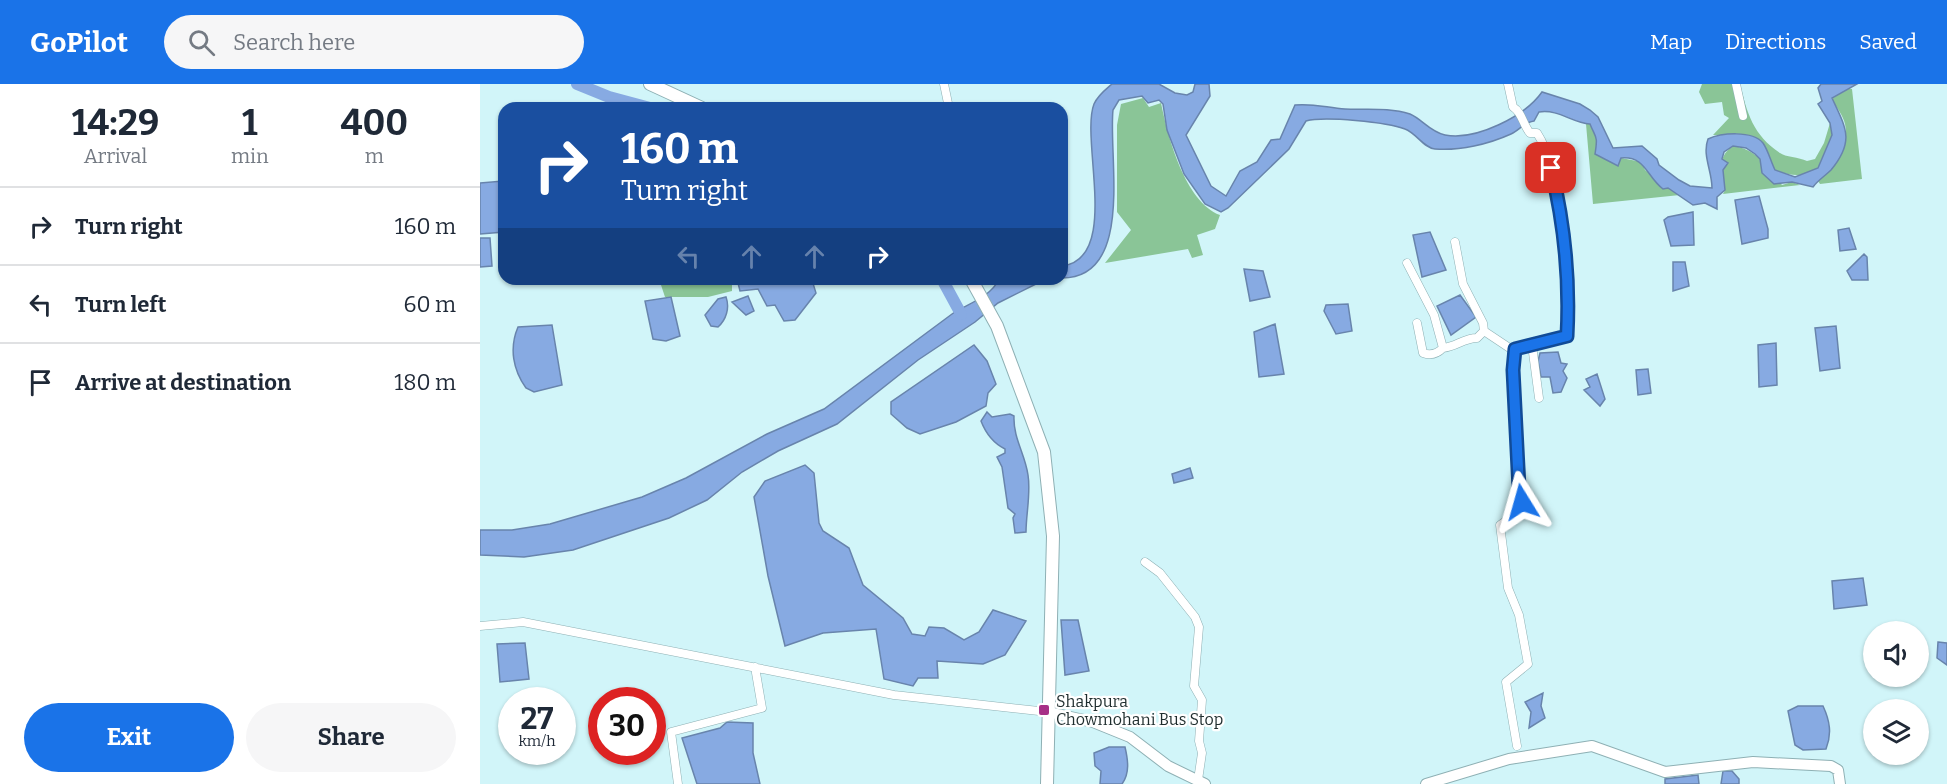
<!DOCTYPE html>
<html lang="en">
<head>
<meta charset="utf-8">
<style>
  body { margin:0; font-family:Bitter,serif; background:#f6f6f7; color:#1f2937; height:100vh; display:flex; flex-direction:column; font-size:22px; white-space:nowrap }
  * { box-sizing:border-box; margin:0 }
  p { font-size:20px; color:#747a83 }
  .icon { flex:none; width:33px; height:33px; fill:none; stroke:currentColor; stroke-width:2; stroke-linecap:round; stroke-linejoin:round }
  .map { position:relative; flex:1; overflow:hidden }
  .details { display:flex; flex-direction:column; background:#fff; width:480px }
  .details>* { flex:none }
  .top-card { position:absolute; left:18px; top:18px; width:570px; height:183px; border-radius:18px; box-shadow:0 2px 4px #0004; background:#1a4fa0; color:#fff; overflow:hidden }
  .fabs { position:absolute; left:1383px; top:537px; display:grid; gap:12px }
  .fabs a { display:grid; place-items:center; width:66px; height:66px; border-radius:50%; background:#fff; box-shadow:0 2px 4px #0004; font-size:30px }
  .speed { position:absolute; left:18px; top:603px; display:flex; gap:12px; font-size:30px; font-weight:700; text-align:center }
  .speed>* { display:grid; place-content:center; width:78px; height:78px; border-radius:50%; background:#fff; box-shadow:0 2px 4px #0004; line-height:1 }
  .speed small { font-size:15px; font-weight:400 }
  .speed .limit { border:9px solid #d22; background:#fff; color:#111 }
  .pin { position:absolute; display:grid; place-items:center; width:51px; height:51px; color:#fff; margin:-26px; border-radius:12px; box-shadow:0 3px 9px #0006 }
  .me { position:absolute; width:66px; margin:-33px; rotate:352deg; stroke-linejoin:round; filter:drop-shadow(0 0 4px #0008) }
  .turn { display:flex; align-items:center; gap:21px; height:126px; padding:0 24px; font-size:27px }
  .turn .icon { width:78px; height:78px; stroke-width:2.5 }
  .turn b { display:block; font-size:42px; line-height:51px }
  .lanes { display:flex; align-items:center; height:57px; padding:0 24px; background:#0003; justify-content:center; gap:30px; direction:ltr }
  .lanes .off { opacity:.35 }
  .eta { display:flex; justify-content:space-evenly; align-items:center; height:102px; text-align:center }
  .eta b { font-size:36px; font-weight:700; line-height:42px }
  .primary-button { display:flex; gap:12px; margin-top:auto; padding:12px 24px }
  .primary-button a { flex:1; height:69px; border-radius:36px; background:#1a73e8; color:#fff; font-size:24px; font-weight:700; line-height:69px; text-align:center }
  .primary-button a+a { background:#f6f6f7; color:#1f2937 }
  ul { padding:0; list-style:none }
  li { display:flex; align-items:center; gap:18px; height:78px; padding:0 24px; border-top:2px solid #e0e1e3 }
  li div { flex:1 }
  li b { display:block; font-size:22px }
  li em { font-style:normal }
  header { display:flex; align-items:center; gap:36px; box-sizing:border-box; height:84px; padding:0 30px; background:#1a73e8; color:#fff }
  header strong { font-size:28px }
  nav { display:flex; gap:33px; margin-inline-start:auto; font-size:21px }
  .search { width:420px; height:54px; background:#f6f6f7; display:flex; align-items:center; gap:15px; box-sizing:border-box; padding:0 21px; border-radius:33px; color:#747a83; font-size:22px }
  main { display:flex; flex:1; min-height:0 }
  .map>svg:first-child { display:block }
  .forest { fill:#8ac597 }
  .water { fill:#87aae2; stroke:#6884ac; stroke-width:1.5 }
  .lines { fill:none; stroke-linecap:round; stroke-linejoin:round }
  .river { stroke:#87aae2; stroke-width:12 }
  .minor-casing { stroke:#8eb0b4; stroke-width:9 }
  .secondary-casing { stroke:#8eb0b4; stroke-width:12 }
  .trunk-casing { stroke:#8eb0b4; stroke-width:14 }
  .minor { stroke:#fff; stroke-width:8 }
  .secondary { stroke:#fff; stroke-width:10 }
  .trunk { stroke:#fff; stroke-width:12 }
  .route-casing { stroke:#114b97; stroke-width:15 }
  .route { stroke:#1a73e8; stroke-width:10 }
  .poi-dot { fill:#a73087; stroke:#fff; stroke-width:2 }
  .labels { text-anchor:middle; stroke-width:4.5; stroke-linejoin:round; paint-order:stroke }
  .poi-label { font-size:16px; fill:#1f2d2e; stroke:#fff; text-anchor:start }
</style>
</head>
<body>
<header>
<strong>GoPilot</strong>
<div class="search"><svg class="icon" aria-label="search" viewBox="0 0 24 24"><circle cx="10" cy="10" r="6"/><path d="M15 15l6 6"/></svg>Search here</div>
<nav><a>Map</a><a>Directions</a><a>Saved</a></nav>
</header>
<main>
<section class="details">
<div class="eta">
<div><b>14:29</b><p>Arrival</p></div>
<div><b>1</b><p>min</p></div>
<div><b>400</b><p>m</p></div>
</div>
<ul>
<li><svg class="icon" aria-label="right" viewBox="0 0 24 24"><path d="M7 20v-9h11M14 6l5 5-5 5"/></svg><div><b>Turn right</b></div><em>160 m</em></li>
<li><svg class="icon" aria-label="left" viewBox="0 0 24 24"><path d="M17 20v-9H6M10 6l-5 5 5 5"/></svg><div><b>Turn left</b></div><em>60 m</em></li>
<li><svg class="icon" aria-label="arrive" viewBox="0 0 24 24"><path d="M6 21V4h12l-3 4 3 4H6"/></svg><div><b>Arrive at destination</b></div><em>180 m</em></li>
</ul>
<div class="primary-button"><a>Exit</a><a>Share</a></div>
</section>
<div class="map">
<svg width="1467" height="700" viewBox="0 0 1467 700">
  <rect width="100%" height="100%" fill="#d1f5f9"/>
  <path class="forest" d="M1222,0H1260C1267,29 1273,51 1300,69C1305,73 1319,73 1327,77L1335,75L1344,59L1350,39L1352,51L1338,84C1322,94 1312,92 1295,86L1283,60L1272,52L1233,51L1249,34L1244,31L1242,18L1225,20L1219,8Z
    M1366,4L1372,5L1382,95L1340,100L1338,97C1355,84 1370,63 1365,40C1363,31 1356,23 1352,15Z
    M663,14L669,23L681,19C688,53 705,118 740,131L735,145L717,151L723,171L712,174L708,165L625,179L651,146L637,128V41L641,20Z
    M1106,40H1110C1116,48 1119,53 1116,63L1141,74L1162,78L1165,86L1200,111L1113,120Z
    M1253,62C1277,65 1287,83 1302,101L1312,98L1320,101L1243,110L1245,106C1244,88 1235,74 1253,62Z
    M179,195H252V207L228,213H185Z"/>
  <path class="water" d="M632,0H679L695,9L707,11L713,8L715,0H729L730,12L706,51L731,102L746,112L760,87L777,78L791,56L800,55L815,21C833,19 848,24 865,25C886,26 909,23 930,30C942,35 950,48 965,51C996,57 1045,32 1062,8L1100,20L1110,26L1118,33L1133,64L1162,62L1177,75L1179,81L1199,96L1210,102L1232,104C1232,87 1222,71 1228,55C1241,49 1272,46 1283,59C1288,66 1291,78 1295,86L1315,93L1338,84L1352,51L1350,39L1338,20L1342,17L1338,4L1341,0H1377L1352,14C1366,44 1375,57 1351,86C1345,92 1338,96 1333,103L1312,98L1294,100L1282,89L1280,75L1275,70L1266,64L1253,62L1244,68L1242,75L1248,79L1243,86L1245,106L1237,113V125L1225,119L1213,121L1188,104L1183,105C1166,92 1166,72 1141,74L1138,82L1115,70C1118,51 1116,55 1110,40C1092,39 1079,25 1059,28L1054,37C1044,38 1040,46 1031,50C1009,60 980,67 955,65C944,64 936,49 925,45C907,38 844,32 826,37L809,65L748,124L741,128L725,120L704,90L687,46L683,20L679,16L668,19L662,12L639,16L633,26C628,72 655,194 582,194V182C641,175 600,56 614,20C618,11 625,6 632,0Z
    M23,97L24,148L0,150V99Z
    M1279,112L1288,145V154L1262,160L1255,116Z
    M1213,128L1214,161L1191,162L1184,136L1188,133Z
    M1369,144L1376,165L1360,167L1358,146Z
    M950,148L966,186L942,193L933,151Z
    M0,154H10L12,182L0,183Z
    M1384,170L1387,173L1388,196H1372L1367,187Z
    M1193,178H1205L1209,202L1193,207Z
    M764,185L783,187L790,213L770,217Z
    M257,195H314L316,199L332,196L336,209L315,236L304,237L295,221L287,222L278,205L260,207Z
    M519,195H574L560,198L518,219L495,238L438,276L357,340L298,367L262,388L227,416L189,434L93,466L44,473L0,471V446H32L70,440L162,413L206,394L287,350L344,325L472,230C487,220 511,213 519,195Z
    M980,211L996,233L971,251L957,222Z
    M268,212L274,227L266,231L252,218Z
    M191,213L200,252L186,257L173,255L165,217Z
    M246,213C250,224 246,236 238,243L231,242L225,231L238,215Z
    M868,220L872,247L856,250L844,227L846,221Z
    M795,240L804,290L779,293L774,248Z
    M72,241L82,301L54,308L46,304C33,286 29,264 38,243Z
    M1356,242L1360,284L1340,287L1335,244Z
    M1296,259L1297,301L1279,303L1278,261Z
    M494,261L507,277L516,300L508,309L506,322L476,338L440,350L427,344L411,330V318Z
    M1078,268L1081,279L1087,280L1083,287L1087,294L1081,308L1073,309L1070,293H1061L1058,277L1060,269Z
    M1168,285L1171,309L1158,311L1156,286Z
    M1117,290L1125,315L1120,322L1104,306L1110,303L1106,295Z
    M507,328L512,333L530,330L534,332C533,354 545,370 548,391C551,409 546,430 546,448L535,449L533,434L535,430L528,424L522,383L517,373L525,369V365C513,359 506,350 501,337Z
    M325,381L334,389L339,439L343,447L369,464L383,501L423,534L432,550L445,552L449,543L464,544L484,556L499,548L513,526L546,537L525,571L503,580L457,577L458,594H438L433,602L404,595L396,545L343,549L305,562L288,492L274,413L285,397Z
    M710,384L713,394L694,399L692,390Z
    M1383,494L1387,521L1354,525L1352,497Z
    M581,536H598L609,587L585,591Z
    M1458,558L1467,559V581L1457,574Z
    M45,559L49,595L20,598L17,560Z
    M1063,609L1061,622L1065,634L1049,644L1051,628L1045,618Z
    M1318,622H1343C1350,637 1352,650 1346,665L1323,666L1315,661L1308,627Z
    M247,638L273,639V669L280,700H217L202,654L240,644Z
    M629,663H645C648,676 650,689 642,700H620L621,687L615,682L614,669Z
    M1243,687H1252L1259,695V700H1241Z
    M1218,691L1219,700H1185V695Z"/>
  <g class="lines">
    <path class="river" d="M97,0L129,13L170,24
      M462,195L481,230"/>
    <g class="minor-casing">
      <path id="minor" d="M464,0L469,24
        M1028,0L1033,23C1042,28 1043,41 1050,49H1057C1083,88 1090,204 1087,252L1034,267L1033,286L1039,404C1044,424 1037,430 1020,441L1028,504L1039,531L1048,580L1026,598L1037,662
        M1256,0L1263,32
        M975,158L983,200L1003,239L1004,247L1034,267
        M927,179L954,231L963,264C957,270 951,272 943,269L937,239
        M1052,261L1059,314
        M963,264C976,263 984,254 997,254L1004,247
        M665,478L680,489L715,533L719,543L714,602L722,616L719,657L722,669L718,696
        M0,542L43,538L414,611L568,628
        M198,700L191,648L282,624L275,583"/>
    </g>
    <g class="secondary-casing">
      <path id="secondary" d="M568,628L613,638L650,653L688,682L725,700
        M946,700L1029,675L1112,662L1185,688L1273,678L1351,682L1358,686L1360,700"/>
    </g>
    <g class="trunk-casing">
      <path id="trunk" d="M170,0L222,24
        M491,195L517,242L564,368L573,452L567,700"/>
    </g>
    <use href="#minor" class="minor"/>
    <use href="#secondary" class="secondary"/>
    <use href="#trunk" class="trunk"/>
  </g>
  <g class="lines">
    <g class="route-casing">
      <path id="route" d="M1042,418L1039,404L1033,286L1035,265L1087,252C1090,197 1084,138 1071,84"/>
    </g>
    <use href="#route" class="route"/>
  </g>
  <rect class="poi-dot" x="558" y="620" width="12" height="12" rx="3"/>
  <g class="labels">
    <g class="poi-label">
      <text x="576" y="623">Shakpura<tspan x="576" dy="18">Chowmohani Bus Stop</tspan></text>
    </g>
  </g>
</svg>
<div class="fabs">
<a><svg class="icon" aria-label="sound" viewBox="0 0 24 24"><path d="M4 9h4l5-4v14l-5-4H4zM17 9q2 3 0 6"/></svg></a>
<a><svg class="icon" aria-label="layers" viewBox="0 0 24 24"><path d="M12 4l9 5-9 5-9-5zM3 14l9 5 9-5"/></svg></a>
</div>
<div class="speed"><div>27<small>km/h</small></div><div class="limit">30</div></div>
<div class="pin" style="left:1071px;top:84px;background:#d93025"><svg class="icon" aria-label="arrive" viewBox="0 0 24 24"><path d="M6 21V4h12l-3 4 3 4H6"/></svg></div>
<svg class="me" style="left:1042px;top:418px" viewBox="-20 -20 40 40"><path d="M0-17L14 15 0 8-14 15z" fill="#1a73e8" stroke="#fff" stroke-width="4"/></svg>
<div class="top-card">
<div class="turn"><svg class="icon" aria-label="right" viewBox="0 0 24 24"><path d="M7 20v-9h11M14 6l5 5-5 5"/></svg><div><b>160 m</b>Turn right</div></div>
<div class="lanes"><svg class="icon off" aria-label="left" viewBox="0 0 24 24"><path d="M17 20v-9H6M10 6l-5 5 5 5"/></svg><svg class="icon off" aria-label="ahead" viewBox="0 0 24 24"><path d="M12 20V5M6 11l6-6 6 6"/></svg><svg class="icon off" aria-label="ahead" viewBox="0 0 24 24"><path d="M12 20V5M6 11l6-6 6 6"/></svg><svg class="icon" aria-label="right" viewBox="0 0 24 24"><path d="M7 20v-9h11M14 6l5 5-5 5"/></svg></div>
</div>
</div>
</main>
</body>
</html>
